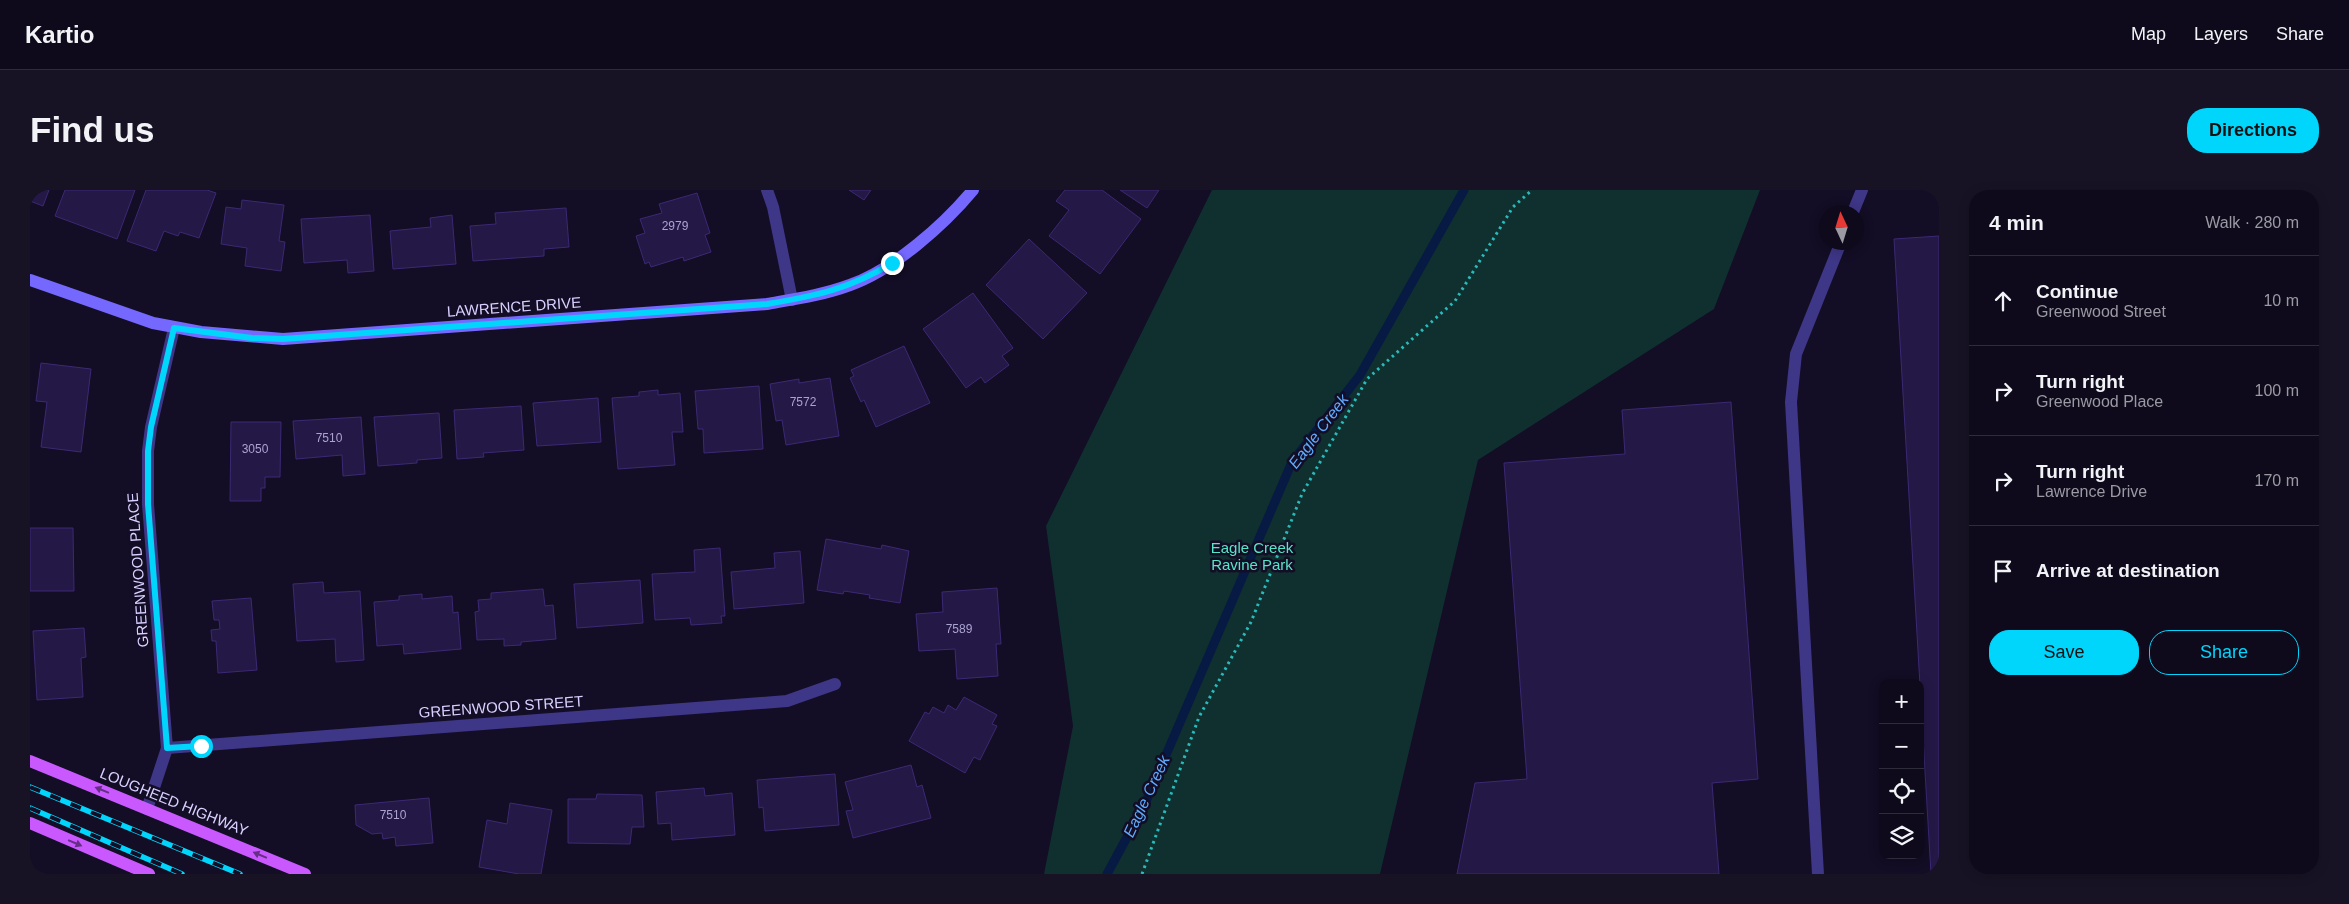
<!DOCTYPE html>
<html lang="en">
<head>
<meta charset="utf-8">
<style>
  body { margin:0; font-family:Helvetica,sans-serif; background:#171325; color:#f1f3f6 }
  .controls { position:absolute; right:15px; bottom:15px; display:grid; overflow:hidden; border-radius:10px; box-shadow:0 2px 12px #0003 }
  .controls button { width:45px; height:45px; display:grid; place-items:center; padding:0; border:0; border-bottom:1px solid #2e2b3b; background:#0e0a1c; color:#f1f3f6; font:25px sans-serif }
  .compass { position:absolute; left:1789px; top:15px; width:45px; height:45px; border-radius:50%; background:#0e0a1c; box-shadow:0 2px 12px #0003; rotate:356deg }
  .stop { position:absolute; width:15px; height:15px; margin:-11px; border:4px solid #00d5fc; border-radius:50%; background:#fff }
  .stop.end { background:#00d5fc; border-color:#fff; box-shadow:0 1px 5px #0008 }
  .list { margin:0; padding:0; list-style:none }
  h2 { display:flex; justify-content:space-between; align-items:center; height:65px; margin:0; padding:0 20px; font-size:21px }
  h2 small { font-size:16px; font-weight:400; color:#9b9aa3 }
  .list li { display:grid; grid-template-columns:32px 1fr auto; gap:15px; align-items:center; box-sizing:border-box; height:90px; padding:0 20px; border-top:1px solid #2e2b3b }
  .list b { display:block; font-size:19px; white-space:nowrap }
  .list p { margin:0; font-size:16px; white-space:nowrap; color:#9b9aa3 }
  .list em { font-size:16px; font-style:normal; color:#9b9aa3 }
  .actions { display:flex; gap:10px; padding:15px 20px }
  .actions a { flex:1; padding:11px 0; border:1px solid #00d5fc; border-radius:20px; text-align:center; font-size:18px; color:#00d5fc }
  .actions .main { background:#00d5fc; color:#111 }
  .icon { flex:none; width:28px; height:28px; fill:none; stroke:currentColor; stroke-width:2; stroke-linecap:round; stroke-linejoin:round }
  .map { position:relative; flex:none; width:1909px; height:684px; overflow:hidden; border-radius:20px }
  header { display:flex; align-items:center; gap:30px; box-sizing:border-box; height:70px; padding:0 25px; background:#0e0a1c; border-bottom:1px solid #2e2b3b }
  header strong { font-size:24px }
  nav { display:flex; gap:28px; margin-inline-start:auto; font-size:18px }
  .intro { display:flex; align-items:center; justify-content:space-between; box-sizing:border-box; height:120px; padding:0 30px }
  h1 { margin:0; font-size:35px }
  .button { padding:12px 22px; border-radius:20px; background:#00d5fc; color:#111; font-size:18px; font-weight:700 }
  main { display:flex; gap:30px; padding:0 30px }
  aside { flex:1; background:#0e0a1c; border-radius:20px; box-shadow:0 2px 12px #0003 }
  .map>svg:first-child { display:block }
  .green { fill:#102f2f }
  .lines { fill:none; stroke-linecap:round; stroke-linejoin:round }
  .stream { stroke:#071a44; stroke-width:9 }
  .building { fill:#241847; stroke:#3c2974 }
  .path { stroke:#29bbbb; stroke-width:3; stroke-dasharray:2.5 4; stroke-linecap:butt }
  .lane { stroke:#3e3686; stroke-width:12 }
  .street { stroke:#3e3686; stroke-width:12 }
  .secondary { stroke:#7468ff; stroke-width:12 }
  .primary { stroke:#ca58ff; stroke-width:12 }
  .rail-casing { stroke:#00d5fc; stroke-width:5.5 }
  .rail { stroke:#130d25; stroke-width:4; stroke-dasharray:11; stroke-linecap:butt }
  .oneway { fill:#652f87 }
  .route { stroke:#00d5fc; stroke-width:6 }
  .labels { text-anchor:middle; stroke-width:5; stroke-linejoin:round; paint-order:stroke }
  .number-label { font-size:12px; fill:#aca3d1 }
  .street-label { font-size:15px; fill:#d9d1ff; stroke:#130d25 }
  .park-label { font-size:15px; fill:#57e5c9; stroke:#130d25 }
  .water-label { font-size:16px; font-style:italic; fill:#5facff; stroke:#130d25 }
</style>
</head>
<body>
<header>
<strong>Kartio</strong>
<nav><a>Map</a><a>Layers</a><a>Share</a></nav>
</header>
<div class="intro"><h1>Find us</h1><a class="button">Directions</a></div>
<main>
<div class="map">
<svg width="1909" height="684" viewBox="0 0 1909 684">
  <rect width="100%" height="100%" fill="#130d25"/>
  <path class="green" d="M1182 0H1730L1684 119 1448 270 1350 684H1014L1043 536 1016 336Z"/>
  <g class="lines">
    <path class="stream" d="M1077 684 1114 616 1262 272 1330 185 1434 0"/>
  </g>
  <g class="building">
    <path d="M0 0H19L13 16 0 11Z"/>
    <path d="M35 0H105L87 49 25 26Z"/>
    <path d="M116 0H177L186 3 169 48 150 42 148 46 134 41 126 61 97 51Z"/>
    <path d="M819 0H841L834 10Z"/>
    <path d="M1035 0H1072L1111 29 1070 84 1019 46 1039 20 1026 11Z"/>
    <path d="M1090 0H1129L1117 18Z"/>
    <path d="M667 3 680 43 675 45 681 62 654 71 653 67 621 77 619 72 615 74 606 46 615 43 610 29 632 23 629 14Z"/>
    <path d="M212 10 254 15 249 51 255 52 251 81 215 76 217 58 191 54 196 17 211 19Z"/>
    <path d="M536 18 539 57 514 59V66L443 71 440 36 466 34 465 23Z"/>
    <path d="M340 25 344 81 318 83 317 70 274 73 271 29Z"/>
    <path d="M422 25 426 74 363 79 360 41 401 37 400 28Z"/>
    <path d="M1909 46V684H1901L1864 49Z"/>
    <path d="M999 49 1057 103 1013 149 956 95Z"/>
    <path d="M943 103 983 158 972 166 979 175 955 193 951 187 936 198 893 139Z"/>
    <path d="M874 156 900 213 846 237 834 210 831 212 820 188 824 186 821 180Z"/>
    <path d="M11 173 61 179 51 262 11 257 17 212 6 211Z"/>
    <path d="M800 188 809 246 756 255 752 230 746 231 740 194 769 189V193Z"/>
    <path d="M729 196 733 259 674 263 673 239H668L665 201Z"/>
    <path d="M628 200V205L650 203 653 242H642L645 275 588 279 582 208 609 206V202Z"/>
    <path d="M568 208 571 252 507 256 503 213Z"/>
    <path d="M1701 212 1728 589 1682 593 1689 684H1427L1445 593 1497 589 1474 273 1595 264 1592 220Z"/>
    <path d="M491 216 494 260 453 263 454 267 427 269 424 220Z"/>
    <path d="M409 223 412 268 387 270V273L348 276 344 227Z"/>
    <path d="M331 227 335 284 313 286 312 265 266 269 263 231Z"/>
    <path d="M201 232H251L250 287H235V298H231V311H200Z"/>
    <path d="M0 338H43L44 401H0Z"/>
    <path d="M796 349 851 359 852 355 879 361 870 413 839 408 840 405 814 401 813 404 787 400Z"/>
    <path d="M690 358 695 426H691L692 433 661 435 660 428 625 430 622 384 665 382 664 360Z"/>
    <path d="M770 361 774 413 704 419 701 382 745 378 744 363Z"/>
    <path d="M610 390 613 433 547 438 544 394Z"/>
    <path d="M293 392 294 403 330 401 334 470 306 472 305 449 267 451 263 394Z"/>
    <path d="M967 398 971 454H966L968 486 927 489 925 459 889 461 886 424 913 422 912 402Z"/>
    <path d="M513 399 515 416 523 415 526 449 491 452V455L474 456V449L447 450 445 422 449 421 448 410 461 409V403Z"/>
    <path d="M392 404V409L422 406 423 423 428 422 431 459 374 464 373 454 347 456 344 412 369 410V406Z"/>
    <path d="M221 408 227 480 188 483 186 451H182L181 440 190 439 189 430H184L182 411Z"/>
    <path d="M54 438 56 467 51 468 53 507 7 510 3 441Z"/>
    <path d="M934 507 967 525 962 534 967 536 950 570 944 567 935 583 879 551 895 522 899 524 903 517 914 523 918 515 926 520Z"/>
    <path d="M881 575 887 597 892 595 901 628 823 648 816 621 823 620 815 592Z"/>
    <path d="M805 584 809 635 735 641 733 617 729 618 727 590Z"/>
    <path d="M674 598 675 606 702 603 705 645 642 650 641 633 628 634 626 602Z"/>
    <path d="M567 604 612 605 614 637H602L600 654 538 653V609H566Z"/>
    <path d="M399 608 403 653 366 656 365 647 353 649 352 643 342 644 326 635 325 615Z"/>
    <path d="M480 613 522 620 511 684H489L449 677 457 630 477 634Z"/>
  </g>
  <g class="lines">
    <path class="path" d="M1112 684 1169 527 1221 432 1272 304 1337 189 1425 111 1483 17 1502 0"/>
    <g class="lane">
      <path d="M1823 22 1832 0"/>
      <path d="M1788 684 1761 212 1766 164 1811 52"/>
    </g>
    <g class="street">
      <path d="M737 0 743 17 762 110"/>
      <path d="M137 558 757 511 805 494"/>
      <path d="M117 619 137 558 118 314V261L121 237 144 138"/>
    </g>
    <path class="secondary" d="M0 90 123 133 171 142 253 149 737 114C765 109 793 105 820 95 863 80 914 35 943 0"/>
    <g class="primary">
      <path d="M0 571 275 684"/>
      <path d="M0 633 119 684"/>
    </g>
    <defs>
      <g id="rail">
        <path d="M0 597 210 684"/>
        <path d="M0 618 152 684"/>
      </g>
    </defs>
    <use href="#rail" class="rail-casing"/>
    <use href="#rail" class="rail"/>
  </g>
  <defs><path id="oneway-solid" d="M-6-.8H1V-3.2L6.5 0L1 3.2V.8H-6Z" transform="scale(1.25)"/></defs>
  <g class="oneway">
    <use href="#oneway-solid" transform="translate(72 600) rotate(-158)"/>
    <use href="#oneway-solid" transform="translate(45 653) rotate(23)"/>
    <use href="#oneway-solid" transform="translate(230 665) rotate(-157)"/>
  </g>
  <g class="lines">
    <path class="route" d="M171 556 137 558 118 314V261L121 237 144 138 222 148 253 149 737 114C785 106 820 99 862 73"/>
  </g>
  <g class="labels">
    <g class="number-label">
      <text x="645" y="40">2979</text>
      <text x="773" y="216">7572</text>
      <text x="299" y="252">7510</text>
      <text x="225" y="263">3050</text>
      <text x="929" y="443">7589</text>
      <text x="363" y="629">7510</text>
    </g>
    <g class="street-label">
      <text transform="translate(484 117) rotate(-4)" y="5">LAWRENCE DRIVE</text>
      <text transform="translate(108 380) rotate(-94)" y="5">GREENWOOD PLACE</text>
      <text transform="translate(471 517) rotate(-4)" y="5">GREENWOOD STREET</text>
      <text transform="translate(144 612) rotate(22)" y="5">LOUGHEED HIGHWAY</text>
    </g>
    <g class="park-label">
      <text x="1222" y="363">Eagle Creek<tspan x="1222" dy="17">Ravine Park</tspan></text>
    </g>
    <g class="water-label">
      <text transform="translate(1288 241) rotate(-53)" y="6">Eagle Creek</text>
      <text transform="translate(1116 606) rotate(-65)" y="6">Eagle Creek</text>
    </g>
  </g>
</svg>
<div class="controls">
<button>+</button>
<button>−</button>
<button><svg class="icon" aria-label="locate" viewBox="0 0 24 24"><circle cx="12" cy="12" r="6"/><path d="M12 2v4M12 18v4M2 12h4M18 12h4"/></svg></button>
<button><svg class="icon" aria-label="layers" viewBox="0 0 24 24"><path d="M12 4l9 5-9 5-9-5zM3 14l9 5 9-5"/></svg></button>
</div>
<svg class="compass" viewBox="-18 -18 36 36"><path d="M0-13l5 13h-10z" fill="#e53935"/><path d="M0 13l5-13h-10z" fill="#9b9aa3"/></svg>
<div class="stop" style="left:171px;top:556px"></div>
<div class="stop end" style="left:862px;top:73px"></div>
</div>
<aside>
<h2>4 min<small>Walk · 280 m</small></h2>
<ul class="list">
<li><svg class="icon" aria-label="ahead" viewBox="0 0 24 24"><path d="M12 20V5M6 11l6-6 6 6"/></svg><div><b>Continue</b><p>Greenwood Street</p></div><em>10 m</em></li>
<li><svg class="icon" aria-label="right" viewBox="0 0 24 24"><path d="M7 20v-9h11M14 6l5 5-5 5"/></svg><div><b>Turn right</b><p>Greenwood Place</p></div><em>100 m</em></li>
<li><svg class="icon" aria-label="right" viewBox="0 0 24 24"><path d="M7 20v-9h11M14 6l5 5-5 5"/></svg><div><b>Turn right</b><p>Lawrence Drive</p></div><em>170 m</em></li>
<li><svg class="icon" aria-label="arrive" viewBox="0 0 24 24"><path d="M6 21V4h12l-3 4 3 4H6"/></svg><div><b>Arrive at destination</b></div></li>
</ul>
<div class="actions"><a class="main">Save</a><a>Share</a></div>
</aside>
</main>
</body>
</html>
